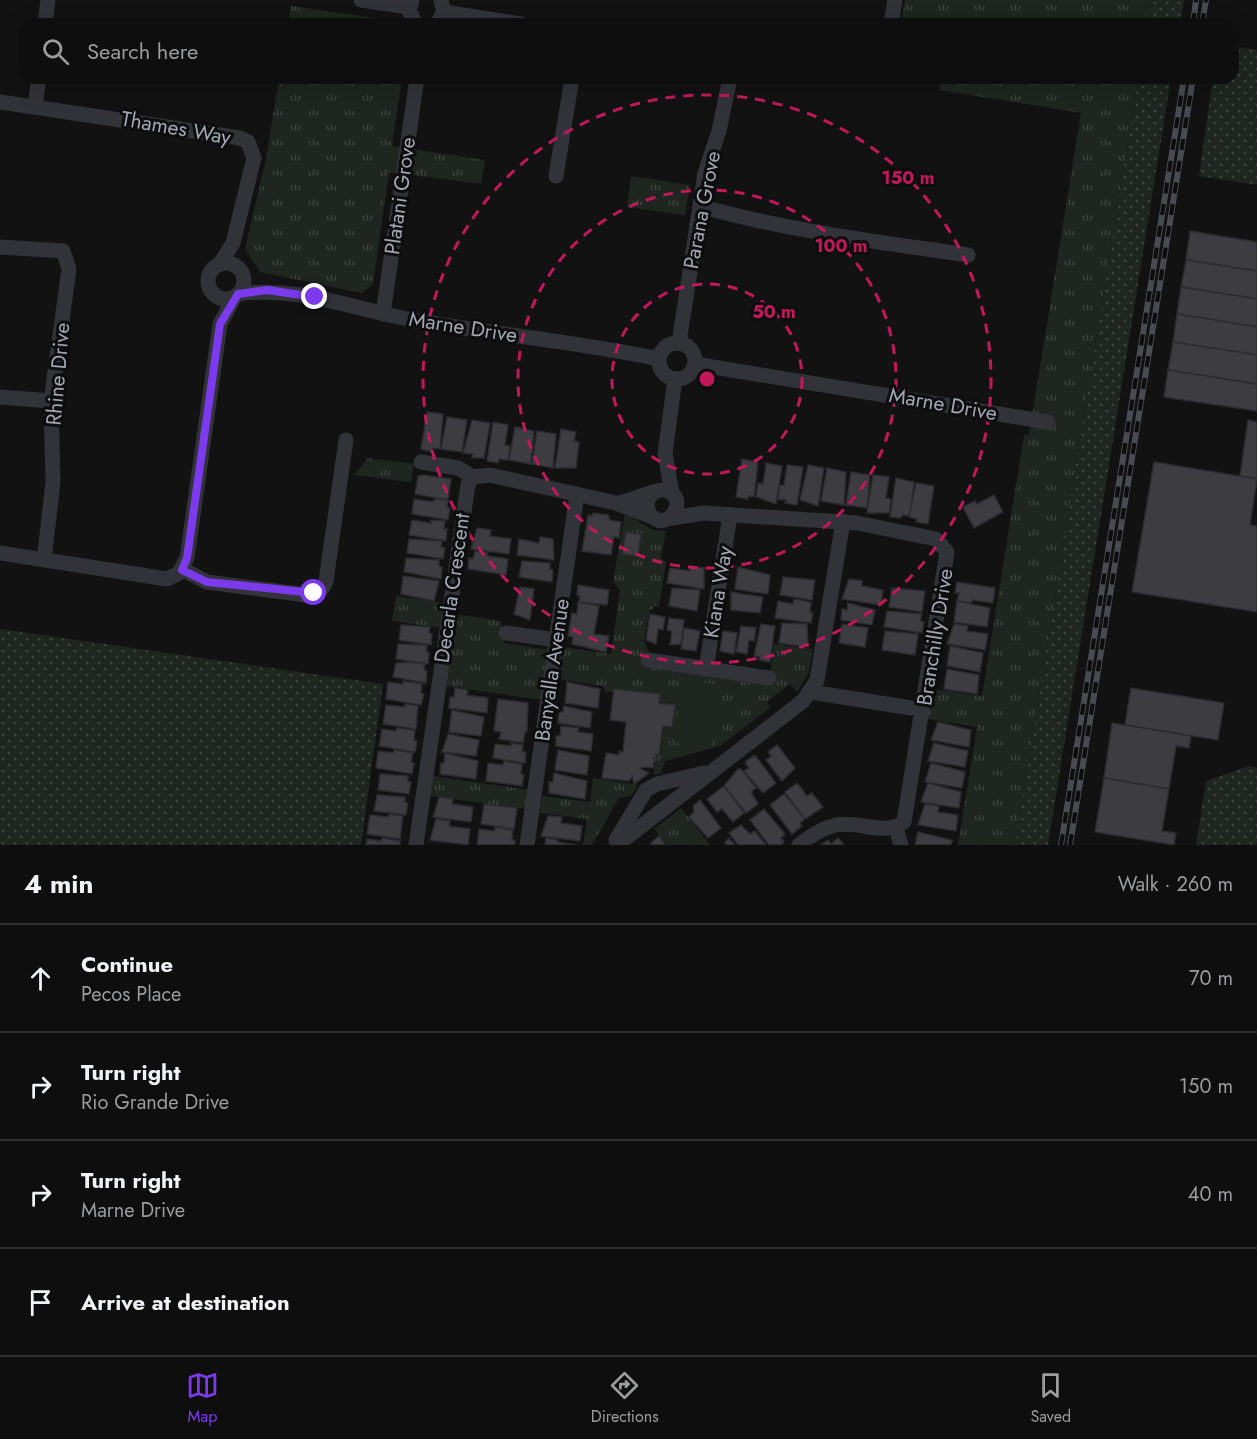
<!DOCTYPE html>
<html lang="en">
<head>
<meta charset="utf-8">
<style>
  body { margin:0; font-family:Jost,sans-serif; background:#171717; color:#f1f3f6 }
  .stop { position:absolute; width:18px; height:18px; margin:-14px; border:4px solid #7c3aed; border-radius:50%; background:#fff }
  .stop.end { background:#7c3aed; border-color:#fff; box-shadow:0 2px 6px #0008 }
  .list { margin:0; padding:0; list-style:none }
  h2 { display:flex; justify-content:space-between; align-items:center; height:78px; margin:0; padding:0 24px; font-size:26px }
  h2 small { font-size:20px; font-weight:400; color:#9b9c9e }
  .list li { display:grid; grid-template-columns:39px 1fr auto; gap:18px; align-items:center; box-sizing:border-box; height:108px; padding:0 24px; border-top:2px solid #2e2e2e }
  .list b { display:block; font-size:22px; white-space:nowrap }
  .list p { margin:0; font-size:20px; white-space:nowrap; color:#9b9c9e }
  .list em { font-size:20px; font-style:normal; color:#9b9c9e }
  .icon { flex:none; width:33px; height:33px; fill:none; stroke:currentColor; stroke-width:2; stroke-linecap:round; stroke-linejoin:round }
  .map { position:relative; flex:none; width:1257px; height:845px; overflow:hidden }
  .search { position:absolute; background:#0e0e0e; box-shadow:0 6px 24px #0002; left:18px; right:18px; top:18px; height:66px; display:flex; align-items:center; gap:15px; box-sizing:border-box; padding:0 21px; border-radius:18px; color:#9b9c9e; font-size:22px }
  .sheet { height:510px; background:#0e0e0e }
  nav { display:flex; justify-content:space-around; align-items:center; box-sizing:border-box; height:84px; border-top:2px solid #2e2e2e; background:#0e0e0e; font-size:16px; color:#9b9c9e }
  nav a { display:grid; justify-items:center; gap:3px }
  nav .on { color:#7c3aed }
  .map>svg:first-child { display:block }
  .grass { fill:url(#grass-dots) }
  .park { fill:url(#park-tufts) }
  .garden { fill:#1e261f }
  .building { fill:#3c3c41; stroke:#2c2c30; stroke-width:1.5 }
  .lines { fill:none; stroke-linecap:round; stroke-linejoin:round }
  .minor { stroke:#323339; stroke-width:15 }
  .rail-casing { stroke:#494b52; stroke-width:6 }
  .rail { stroke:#0d0d0e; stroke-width:4; stroke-dasharray:11; stroke-linecap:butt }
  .route { stroke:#7c3aed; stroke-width:8 }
  .ring { fill:none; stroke:#c2185b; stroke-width:3; stroke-dasharray:10 8 }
  .labels { text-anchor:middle; stroke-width:6; stroke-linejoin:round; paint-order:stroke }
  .street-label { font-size:21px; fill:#a2a7b5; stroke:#0d0d0e }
  .centre { fill:#c2185b; stroke:#0d0d0e; stroke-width:3 }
  .ring-label { font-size:18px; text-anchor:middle; font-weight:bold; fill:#c2185b; stroke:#0d0d0e; stroke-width:6; stroke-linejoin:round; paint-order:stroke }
</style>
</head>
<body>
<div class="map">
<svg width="1257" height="845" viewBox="0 0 1257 845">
  <defs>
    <pattern id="grass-dots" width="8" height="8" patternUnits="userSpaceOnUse" patternTransform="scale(1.5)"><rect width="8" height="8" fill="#1e261f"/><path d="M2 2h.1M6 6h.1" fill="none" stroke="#3c433d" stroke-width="1.8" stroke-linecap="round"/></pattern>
    <pattern id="park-tufts" width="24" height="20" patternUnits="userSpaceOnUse" patternTransform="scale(1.5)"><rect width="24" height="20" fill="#1e261f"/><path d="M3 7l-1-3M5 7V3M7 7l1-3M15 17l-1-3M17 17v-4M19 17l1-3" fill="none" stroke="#3c433d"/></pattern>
  </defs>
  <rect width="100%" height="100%" fill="#121213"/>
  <g class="grass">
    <path d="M1151 0H1184L1180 24H1147Z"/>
    <path d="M1233 46 1257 50V185L1199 176 1213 78H1233Z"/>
    <path d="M1138 78H1171L1048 845H1015Z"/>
    <path d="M0 629 383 684 361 845H0Z"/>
    <path d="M1249 766 1257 768V845H1196L1206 781Z"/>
  </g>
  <g class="park">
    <path d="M905 0H1151L1147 24H901Z"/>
    <path d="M291 6 396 21 398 24H288Z"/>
    <path d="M279 78H402L392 146 485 160 481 184 389 172 373 284 362 293 260 272 245 249 266 159Z"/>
    <path d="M941 78H1138L1015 845H958L977 727 928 719 932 689 982 696 1024 435H1029L1081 113 939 90Z"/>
    <path d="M631 176 690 185 685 215 627 207Z"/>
    <path d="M368 458 414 464 411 482 354 475Z"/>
    <path d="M625 514 653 530 666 531 661 557 666 562 659 607 655 606 649 612 644 641 649 652 647 667 769 683 774 644 813 649 809 672 797 692 790 684 767 702 771 707 720 746 665 761 661 773 654 775 655 755H660L664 727 672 728 675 704 660 702V694L614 689 613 692H606L602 686 559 679 563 647 611 654 620 590 613 581Z"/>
    <path d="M396 596 444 603 443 628 392 621Z"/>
    <path d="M456 614 501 621 504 643 549 650 542 700 446 686Z"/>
    <path d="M433 776 529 790 527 809 431 796Z"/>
    <path d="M593 778 638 785 631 796 619 798 592 845H583L587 819 540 813 542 796 590 802Z"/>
    <path d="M681 808 710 845H668L654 829Z"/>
  </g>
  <path class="garden" d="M682 680 721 685 712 747 674 742Z"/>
  <g class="building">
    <path d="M1190 231 1257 242V271L1186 260Z"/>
    <path d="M1186 260 1257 271V299L1181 287Z"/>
    <path d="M1181 287 1257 299V327L1177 314Z"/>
    <path d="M1177 314 1257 327V355L1173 342Z"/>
    <path d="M1173 342 1257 355V384L1168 370Z"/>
    <path d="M1168 370 1257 384V411L1164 397Z"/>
    <path d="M427 412 443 414 440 449 433 448 432 452 421 449Z"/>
    <path d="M447 417 467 420 462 452 441 449Z"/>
    <path d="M472 420 490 423 484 458H472L473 454 463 453Z"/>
    <path d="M1248 420 1257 422V479L1240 476Z"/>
    <path d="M493 422 508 425 505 445 510 446 508 460 499 459 498 463 487 461Z"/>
    <path d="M515 427 534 431 531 464 509 460Z"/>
    <path d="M561 429 576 432 574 441 579 442 576 468H555Z"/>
    <path d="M537 431 556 434 553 468 532 464Z"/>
    <path d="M742 459 758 462 754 497 748 496V499L736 497Z"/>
    <path d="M1154 462 1257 479 1250 525 1257 526V612L1132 592Z"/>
    <path d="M766 463 782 466 776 504 756 497 758 483 763 484Z"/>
    <path d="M787 465 803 467 797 505 785 503 786 500 778 499 780 485H784Z"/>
    <path d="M808 465 824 468 818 506 800 500Z"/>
    <path d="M827 468 846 472 844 505 821 501Z"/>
    <path d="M851 472 870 475 867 508 846 505Z"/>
    <path d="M423 475 451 479 448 500 415 494 418 476Z"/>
    <path d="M873 475 889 477 886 498 891 499 889 513H867Z"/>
    <path d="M896 478 914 482 910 516 902 515 901 518 890 517Z"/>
    <path d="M916 483 934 486 928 524 916 522 917 519 909 517Z"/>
    <path d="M994 495 1003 512 974 528 963 507 975 501 977 504Z"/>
    <path d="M414 499 434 502V499L448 500 447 508H450L448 520 412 514Z"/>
    <path d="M593 513 608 515 610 520 621 522 619 538 614 537 611 555 582 551 588 515 592 516Z"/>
    <path d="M412 520 431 523V520L445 521 444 529H447L446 541 409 535Z"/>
    <path d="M477 528 491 530 490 536 511 539 509 554 471 549Z"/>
    <path d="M626 532 641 534 638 556 622 554Z"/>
    <path d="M540 537 553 539 554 560 517 555 519 539 539 543Z"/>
    <path d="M409 539 442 541 441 547 445 548 443 559 407 553Z"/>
    <path d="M475 551 488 553 487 556 508 559 506 575 468 569 469 558 473 559Z"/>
    <path d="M406 558 439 560V566L442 567 441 579 404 572Z"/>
    <path d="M522 561 550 563V569L553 570 552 582 519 577Z"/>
    <path d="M691 566 704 568V589L667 583 670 568 690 571Z"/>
    <path d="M738 567 770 575 768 594 735 589Z"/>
    <path d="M403 576 439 581 434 601 401 594Z"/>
    <path d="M783 577 815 580 812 600 780 595Z"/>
    <path d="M849 579 862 581V586L883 590 881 605 842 599Z"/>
    <path d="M957 582 995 588 993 603 972 600 971 603 957 601 959 593H955Z"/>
    <path d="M578 585 609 590 607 605 579 602 580 596 577 595Z"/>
    <path d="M520 587 534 589 530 620 514 614Z"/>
    <path d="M672 588 700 590 697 611 669 606Z"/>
    <path d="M892 588 925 591 922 612 889 607Z"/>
    <path d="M731 592 763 597 760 613 731 610Z"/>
    <path d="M794 599 811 602 810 613H813L811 623 775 618 778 601 793 604Z"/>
    <path d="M957 601 990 608 987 627 954 622Z"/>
    <path d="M578 602 599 606 594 634 609 636 606 652 572 644 573 637 568 636 572 613 577 614Z"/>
    <path d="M848 603 875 610 872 625 841 620 842 609 847 610Z"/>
    <path d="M887 611 922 614 920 621 924 622 922 633 884 627Z"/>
    <path d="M650 614 665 617 663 630 658 629 656 644 646 640Z"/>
    <path d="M669 618 684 620 681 644 670 645 672 631 667 630Z"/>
    <path d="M782 623 807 624 808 647 779 643Z"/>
    <path d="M761 624 775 626 770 662 759 660 760 657 754 656Z"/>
    <path d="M842 624 868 628 865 647 839 643Z"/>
    <path d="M954 624 968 626 967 631 988 634 985 650 947 644Z"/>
    <path d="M401 625 430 627 429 633 432 634 431 645 399 640Z"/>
    <path d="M741 626 756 628 754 641 749 640 747 654 736 652Z"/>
    <path d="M684 628 700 631 696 651 681 649Z"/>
    <path d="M723 631 737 633 734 654 720 651Z"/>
    <path d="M885 631 918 634 915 655 882 650Z"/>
    <path d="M398 644 427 645 426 651 429 652 428 664 396 659Z"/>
    <path d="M950 646 983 653 980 672 947 666Z"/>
    <path d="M411 662 425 664 424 670 427 671 426 683 393 677 396 663Z"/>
    <path d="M947 669 979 675 977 694 944 689Z"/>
    <path d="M403 681 422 684 421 693 424 694 421 705 386 699 388 682 403 684Z"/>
    <path d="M567 682 600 689 598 708 565 703Z"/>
    <path d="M455 688 468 690 467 695 488 698 487 713 449 708 450 697H454Z"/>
    <path d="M1131 688 1224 703 1218 740 1125 725Z"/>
    <path d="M614 689 660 694 659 703 675 705 672 727 663 726 659 755 655 754 653 768 642 767 641 769 649 773 634 784 632 776 629 781 602 778 606 753 619 755V751L623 752 626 722 610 720Z"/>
    <path d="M498 699 528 703 527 732H525L523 743 499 739 501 732 494 731Z"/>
    <path d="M405 704 418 706 416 729 383 724 386 705 405 707Z"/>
    <path d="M564 706 592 712 590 728 558 723 559 712H563Z"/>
    <path d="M452 710 484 717 481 736 449 732Z"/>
    <path d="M938 722 971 730 969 747 931 740Z"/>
    <path d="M1112 723 1191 736 1189 748 1176 746 1169 789 1104 778Z"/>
    <path d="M561 726 579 728 578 732 593 734 591 751 556 746V736H560Z"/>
    <path d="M397 728 415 730 414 740 417 741 415 752 379 746 382 729 396 731Z"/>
    <path d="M448 734 479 740 476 756 442 752Z"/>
    <path d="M511 743 523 745 522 752H526L525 763 493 758 495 744 511 746Z"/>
    <path d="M934 743 968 751 965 767 928 761Z"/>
    <path d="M777 745 795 768 782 781 766 760 771 756 768 752Z"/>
    <path d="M394 750 413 753 411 762 414 763 412 774 376 768 378 751 394 753Z"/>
    <path d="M558 750 589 756 587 775 555 770Z"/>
    <path d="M445 753 478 761 476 779 440 774 441 763H444Z"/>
    <path d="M755 755 776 783 763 793 744 771 749 768 745 762Z"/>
    <path d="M504 761 522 764 521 774 524 775 522 786 486 781 488 763 503 765Z"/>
    <path d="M931 763 965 772 962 788 925 782Z"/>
    <path d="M738 769H741L756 788 751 792 758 804 746 813 724 786Z"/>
    <path d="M554 773 587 781 585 799 549 793V782H553Z"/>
    <path d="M380 774 408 776V782H411L409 794 378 790Z"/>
    <path d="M1104 778 1169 789 1162 831 1176 833 1174 845 1095 832Z"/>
    <path d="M797 783 807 796 812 793 823 807 805 819 785 792Z"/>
    <path d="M928 783 961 792 959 808 921 802Z"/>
    <path d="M724 786 744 813 733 822 722 809 717 812 707 799Z"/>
    <path d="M784 794 805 819 800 823 802 826 792 834 770 805Z"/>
    <path d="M377 795 405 797V802L408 803 406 815 374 811Z"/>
    <path d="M439 797 453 799 452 804 473 807 471 822 433 817Z"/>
    <path d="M700 800 721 828 708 838 689 817 694 812 693 806Z"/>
    <path d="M484 804 517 808 514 829 481 824Z"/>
    <path d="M925 804 939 806 938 812 958 815 956 831 918 825Z"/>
    <path d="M764 809 785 834 781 838 784 841 782 845H769L750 820Z"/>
    <path d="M390 814 403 816 400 839 367 834 370 815 388 817Z"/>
    <path d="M548 816 562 817 561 823 582 826 580 841 541 836Z"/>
    <path d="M436 819 450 821 449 826 470 829 468 845 430 840Z"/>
    <path d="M741 825 750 834 755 831 766 845H738L729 833Z"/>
    <path d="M495 827 513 830 512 840H515V845H477L479 829 494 831Z"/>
    <path d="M918 832 952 840 951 845H915Z"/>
    <path d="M659 836 666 845H650L653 841Z"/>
    <path d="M382 838 400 841V845H366L367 839 381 841Z"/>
    <path d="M546 838 558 840V842L577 845H545Z"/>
    <path d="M729 838 735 845H726L725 842Z"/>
    <path d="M838 838 844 845H821L828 840 831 844Z"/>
  </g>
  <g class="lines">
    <g class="minor">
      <path d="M361 0 409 7"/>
      <path d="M412 0 409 11 416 24"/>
      <path d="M444 12 521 24"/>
      <path d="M45 24 48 0"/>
      <path d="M437 24 444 12 441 0"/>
      <path d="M891 24 895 0"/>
      <path d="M0 102 240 138 248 142 254 158 233 243 220 264"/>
      <path d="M35 106 39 78"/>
      <path d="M556 176 572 78"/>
      <path d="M700 206C788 231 878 242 968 255"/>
      <path d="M0 247 63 251 69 269 51 401 53 482 44 560"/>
      <circle cx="226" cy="281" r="18"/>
      <path d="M238 294C301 285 358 311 419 321 499 335 580 342 659 359"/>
      <path d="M383 314 417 78"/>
      <path d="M679 343 705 173 719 131 730 78"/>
      <circle cx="677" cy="361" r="18"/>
      <path d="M695 364 1048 422"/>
      <path d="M0 397 51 401"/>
      <path d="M421 462 458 468 473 477"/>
      <path d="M672 494 665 453 675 379"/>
      <path d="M619 503C630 501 656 489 664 490 685 494 678 519 660 521L650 516 646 502 652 494"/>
      <path d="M672 518 704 513 857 523 936 539 947 552 904 822C883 837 860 820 836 825 822 828 810 836 799 845"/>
      <path d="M0 553 167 579 179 573 187 558 220 324 234 298"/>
      <path d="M182 569 207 582 306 595 322 589 326 581 346 440"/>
      <path d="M506 633 557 640"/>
      <path d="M648 660 769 678"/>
      <path d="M706 669 730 515"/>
      <path d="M811 692 911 708"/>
      <path d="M896 828 901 845"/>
      <path d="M616 840 646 790 657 784 704 773"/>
      <path d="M416 845 468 484 473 477 490 475 616 503 650 516"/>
      <path d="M527 845 577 494"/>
      <path d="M617 845 803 701 817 680 843 521"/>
    </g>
    <defs>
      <g id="rail">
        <path d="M1193 24 1196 0"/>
        <path d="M1202 24 1206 0"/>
        <path d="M1061 845 1184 78"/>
        <path d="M1070 845 1193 78"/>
      </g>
    </defs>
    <use href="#rail" class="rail-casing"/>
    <use href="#rail" class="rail"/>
  </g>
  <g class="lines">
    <path class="route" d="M314 593 207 582 182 570 187 558 220 324 238 294 267 290 315 297"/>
  </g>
  <g class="ring">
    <circle cx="707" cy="379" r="95"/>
    <circle cx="707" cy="379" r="189"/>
    <circle cx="707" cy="379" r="284"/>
  </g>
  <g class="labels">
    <g class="street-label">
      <text transform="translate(176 128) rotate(10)" y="7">Thames Way</text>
      <text transform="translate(400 196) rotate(-82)" y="7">Platani Grove</text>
      <text transform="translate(702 210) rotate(-79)" y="7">Parana Grove</text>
      <text transform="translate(463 327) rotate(9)" y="7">Marne Drive</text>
      <text transform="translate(58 374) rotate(-85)" y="7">Rhine Drive</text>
      <text transform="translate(943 404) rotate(10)" y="7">Marne Drive</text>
      <text transform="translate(452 588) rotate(-82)" y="7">Decarla Crescent</text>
      <text transform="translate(718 592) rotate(-81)" y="7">Kiana Way</text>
      <text transform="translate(935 637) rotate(-81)" y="7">Branchilly Drive</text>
      <text transform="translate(552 670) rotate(-82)" y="7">Banyalla Avenue</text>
    </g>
  </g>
  <circle cx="707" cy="379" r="9" class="centre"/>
  <g class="ring-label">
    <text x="908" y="184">150 m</text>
    <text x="841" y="252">100 m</text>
    <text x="774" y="318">50 m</text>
  </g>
</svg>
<div class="stop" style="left:314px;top:593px"></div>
<div class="stop end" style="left:315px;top:297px"></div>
<div class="search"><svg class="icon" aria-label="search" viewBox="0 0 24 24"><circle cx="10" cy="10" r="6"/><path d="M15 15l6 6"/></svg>Search here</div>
</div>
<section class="sheet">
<h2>4 min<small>Walk · 260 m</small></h2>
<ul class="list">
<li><svg class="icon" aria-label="ahead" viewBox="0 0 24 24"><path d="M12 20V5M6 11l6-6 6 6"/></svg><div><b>Continue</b><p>Pecos Place</p></div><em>70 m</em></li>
<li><svg class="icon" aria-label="right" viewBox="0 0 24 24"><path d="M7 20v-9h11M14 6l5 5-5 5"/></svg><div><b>Turn right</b><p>Rio Grande Drive</p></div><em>150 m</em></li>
<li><svg class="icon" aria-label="right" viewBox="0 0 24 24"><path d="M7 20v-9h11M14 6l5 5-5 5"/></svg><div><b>Turn right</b><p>Marne Drive</p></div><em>40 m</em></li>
<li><svg class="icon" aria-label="arrive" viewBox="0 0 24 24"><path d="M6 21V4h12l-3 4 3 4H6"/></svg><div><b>Arrive at destination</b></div></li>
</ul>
</section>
<nav>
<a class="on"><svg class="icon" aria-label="map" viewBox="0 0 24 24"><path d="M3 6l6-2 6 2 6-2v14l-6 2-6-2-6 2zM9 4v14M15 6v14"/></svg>Map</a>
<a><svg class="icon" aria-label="directions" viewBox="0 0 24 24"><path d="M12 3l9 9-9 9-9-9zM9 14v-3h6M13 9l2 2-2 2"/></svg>Directions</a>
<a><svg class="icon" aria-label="saved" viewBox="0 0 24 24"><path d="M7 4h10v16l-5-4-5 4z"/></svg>Saved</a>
</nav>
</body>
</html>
